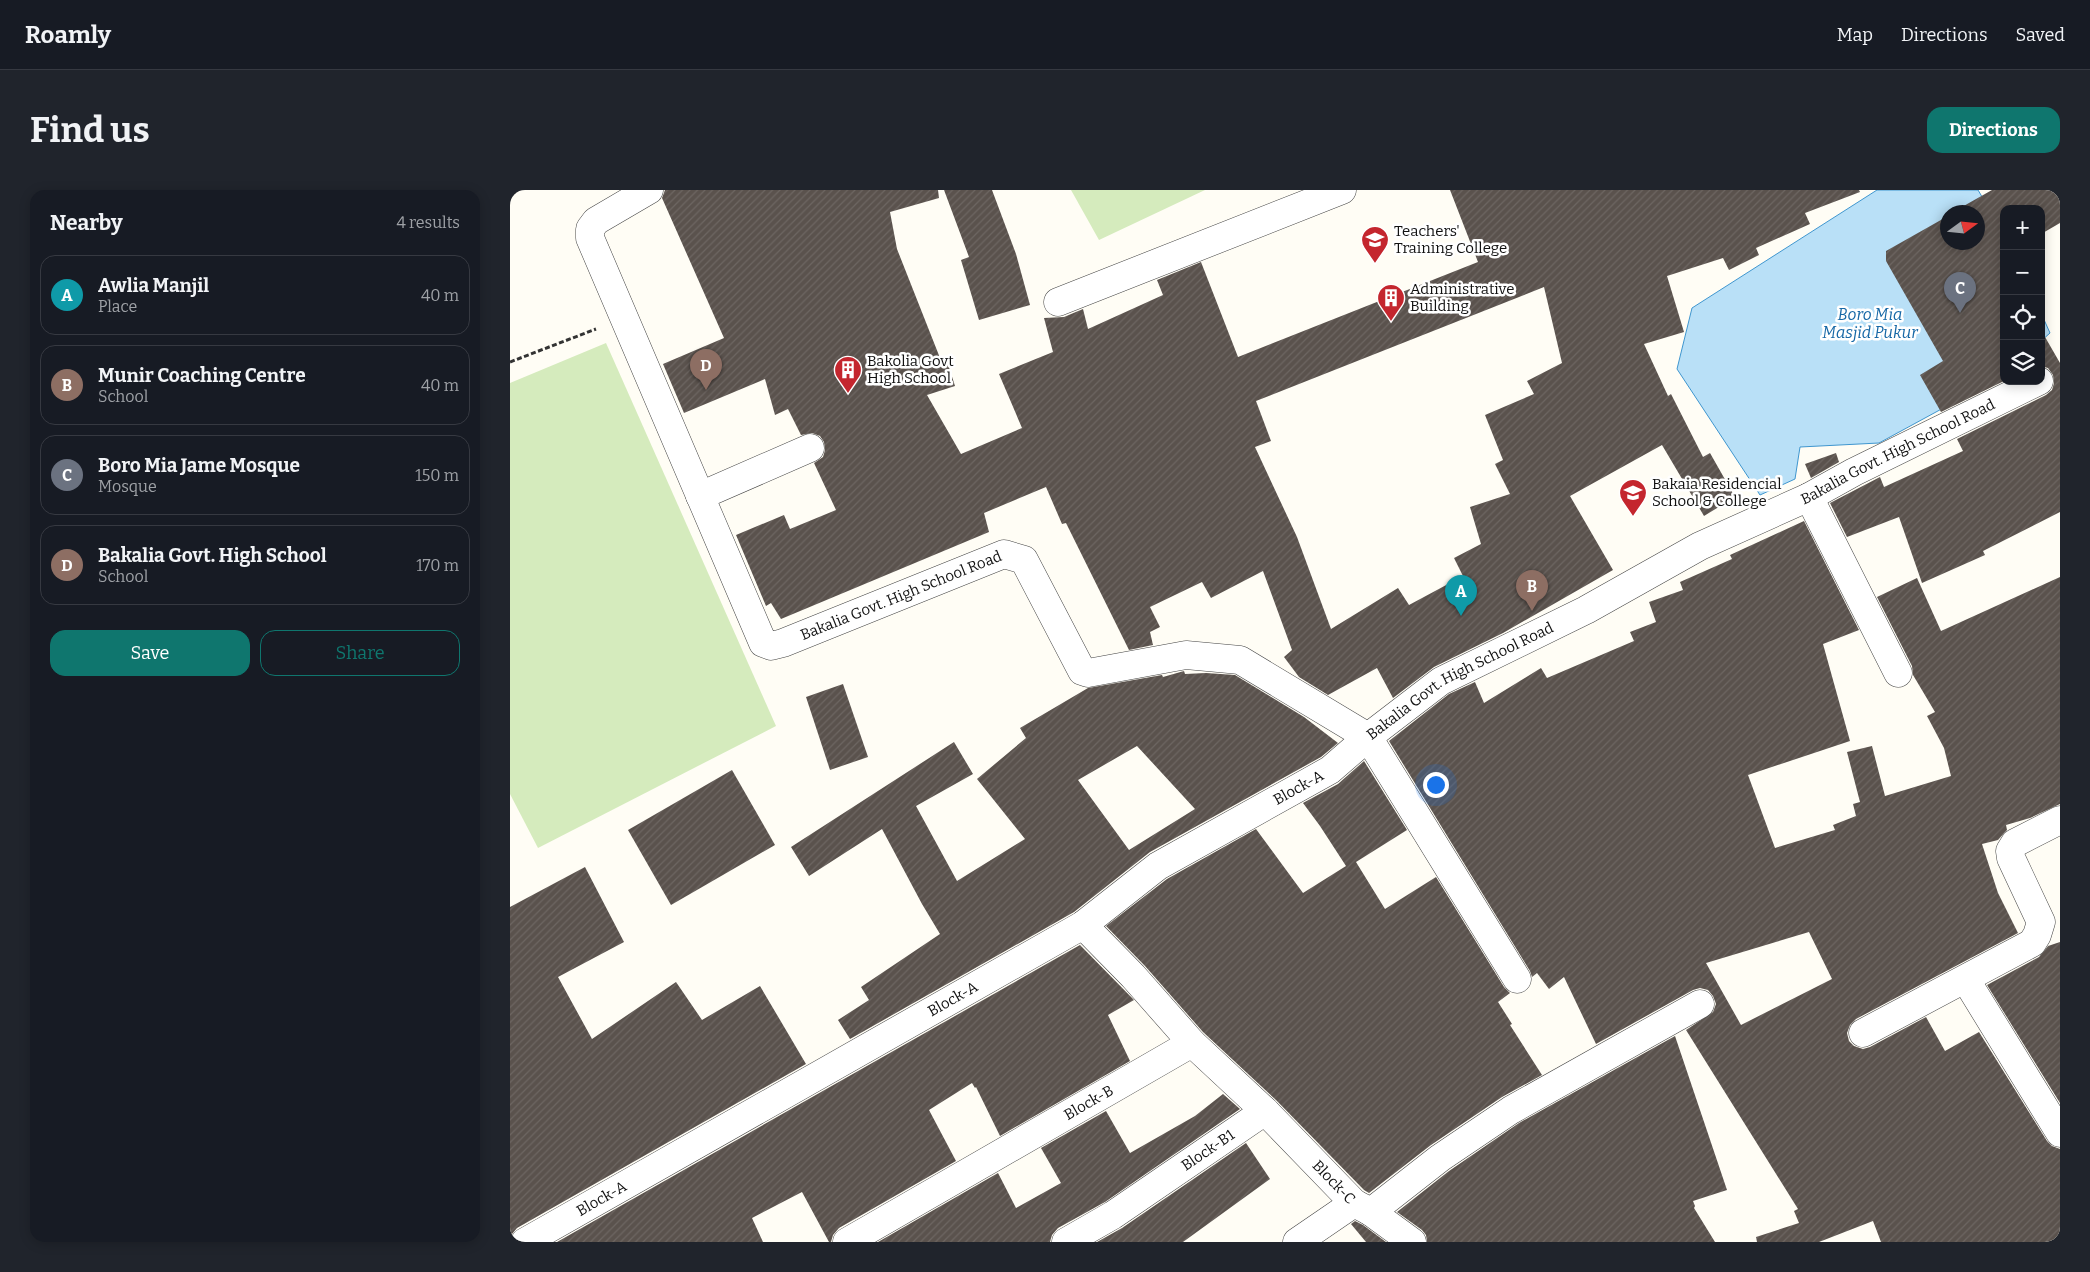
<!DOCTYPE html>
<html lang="en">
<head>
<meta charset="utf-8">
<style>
  body { margin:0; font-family:Bitter,serif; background:#20242c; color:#f1f3f6 }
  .controls { position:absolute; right:15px; top:15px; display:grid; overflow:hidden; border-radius:10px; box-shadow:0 2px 12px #0003 }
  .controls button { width:45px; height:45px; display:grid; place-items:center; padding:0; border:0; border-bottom:1px solid #363941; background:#171b24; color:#f1f3f6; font:25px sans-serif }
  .compass { position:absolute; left:1430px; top:15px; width:45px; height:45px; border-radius:50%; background:#171b24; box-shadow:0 2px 12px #0003; rotate:75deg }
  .you { position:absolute; left:925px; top:594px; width:18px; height:18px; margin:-12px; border:4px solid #fff; border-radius:50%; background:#1a73e8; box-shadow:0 0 0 8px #1a73e833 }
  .badge { display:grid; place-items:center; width:32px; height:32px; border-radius:50%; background:#0f766e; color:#fff; font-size:16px; font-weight:700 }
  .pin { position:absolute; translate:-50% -41px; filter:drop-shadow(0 1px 2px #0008) }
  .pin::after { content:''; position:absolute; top:26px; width:18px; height:15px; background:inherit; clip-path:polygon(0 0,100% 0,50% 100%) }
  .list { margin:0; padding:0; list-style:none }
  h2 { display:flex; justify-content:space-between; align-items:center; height:65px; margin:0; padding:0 20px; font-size:21px }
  h2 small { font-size:16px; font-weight:400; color:#9ea1a6 }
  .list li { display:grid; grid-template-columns:32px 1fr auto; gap:15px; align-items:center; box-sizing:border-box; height:80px; margin:0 10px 10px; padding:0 10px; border:1px solid #363941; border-radius:15px }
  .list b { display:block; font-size:19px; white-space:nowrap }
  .list p { margin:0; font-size:16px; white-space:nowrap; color:#9ea1a6 }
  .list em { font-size:16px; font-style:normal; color:#9ea1a6 }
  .actions { display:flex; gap:10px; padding:15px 20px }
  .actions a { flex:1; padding:11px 0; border:1px solid #0f766e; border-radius:15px; text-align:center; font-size:18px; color:#0f766e }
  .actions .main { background:#0f766e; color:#fff }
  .icon { flex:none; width:28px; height:28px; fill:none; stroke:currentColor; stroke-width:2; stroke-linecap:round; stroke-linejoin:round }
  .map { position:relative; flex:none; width:1550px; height:1052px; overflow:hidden; border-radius:15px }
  header { display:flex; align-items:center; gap:30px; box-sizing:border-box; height:70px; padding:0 25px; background:#171b24; border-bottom:1px solid #363941 }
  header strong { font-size:24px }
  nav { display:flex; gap:28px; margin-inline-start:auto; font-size:18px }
  .intro { display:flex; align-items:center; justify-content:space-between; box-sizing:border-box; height:120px; padding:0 30px }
  h1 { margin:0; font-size:35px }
  .button { padding:12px 22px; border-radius:15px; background:#0f766e; color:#fff; font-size:18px; font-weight:700 }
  main { display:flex; gap:30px; padding:0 30px }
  aside { flex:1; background:#171b24; border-radius:15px; box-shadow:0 2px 12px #0003 }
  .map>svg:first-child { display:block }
  .park { fill:#d5ebbd }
  .water { fill:#b9e0f7; stroke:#3f96cf; fill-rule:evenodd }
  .building { fill:url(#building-hatch); fill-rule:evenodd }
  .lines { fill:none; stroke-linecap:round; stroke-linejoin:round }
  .street-casing { stroke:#444; stroke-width:29 }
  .path { stroke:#333; stroke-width:3; stroke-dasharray:5 2.5; stroke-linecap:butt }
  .street { stroke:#fff; stroke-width:28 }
  .labels { text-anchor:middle; stroke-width:5; stroke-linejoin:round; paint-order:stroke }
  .poi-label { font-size:15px; fill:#111; stroke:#fff; text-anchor:start }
  .street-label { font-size:15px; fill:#111; stroke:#fff }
  .water-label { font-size:16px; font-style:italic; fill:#1768a6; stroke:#fff }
</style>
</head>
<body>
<header>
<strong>Roamly</strong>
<nav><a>Map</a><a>Directions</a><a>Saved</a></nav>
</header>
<div class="intro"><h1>Find us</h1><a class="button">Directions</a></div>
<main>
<aside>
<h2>Nearby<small>4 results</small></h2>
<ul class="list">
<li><span class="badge" style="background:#0f9aa8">A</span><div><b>Awlia Manjil</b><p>Place</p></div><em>40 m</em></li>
<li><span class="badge" style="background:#8d6e63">B</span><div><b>Munir Coaching Centre</b><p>School</p></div><em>40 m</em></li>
<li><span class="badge" style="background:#6b7280">C</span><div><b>Boro Mia Jame Mosque</b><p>Mosque</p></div><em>150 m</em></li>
<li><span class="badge" style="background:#8d6e63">D</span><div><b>Bakalia Govt. High School</b><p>School</p></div><em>170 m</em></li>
</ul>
<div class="actions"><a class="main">Save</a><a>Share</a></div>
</aside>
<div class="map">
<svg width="1550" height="1052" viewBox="0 0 1550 1052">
  <defs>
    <pattern id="building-hatch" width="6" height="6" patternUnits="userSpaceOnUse" patternTransform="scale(1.25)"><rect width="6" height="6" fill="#5a524d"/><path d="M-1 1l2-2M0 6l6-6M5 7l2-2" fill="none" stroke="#6d6662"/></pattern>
  </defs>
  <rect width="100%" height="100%" fill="#fffdf5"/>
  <g class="park">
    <path d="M561 0H695L589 50Z"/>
    <path d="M96 153 266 536 28 658 0 604V193Z"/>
  </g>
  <g class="water">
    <path d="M1367 0H1468L1494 44V185L1369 253 1290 257 1285 289 1250 305 1167 179 1182 118ZM1438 22H1468V52H1438Z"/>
    <path d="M1531 123 1540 143 1531 151Z"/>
  </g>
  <g class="building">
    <path d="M155 0H428L429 8 380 22 387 59 432 173 437 171 445 196 417 205 451 264 512 238 489 184 543 162 534 128 554 127 573 119 578 139 653 105 647 90 691 72 728 167 968 72 940 0H1349L1350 2 1295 23 1300 34 1246 58 1249 65 1219 80 1213 68 1157 86 1174 142 1134 154 1158 206 1161 204 1193 267 1200 263 1225 307 1194 326 1152 255 1060 306 1103 380 993 443 924 477 883 508 867 478 818 505 789 487 774 467 782 460 753 381 701 408 692 392 640 417 650 437 640 442 643 455 619 460 556 333 552 334 536 297 474 323 479 342 271 429 261 413 256 416 226 345 274 325 280 339 326 320 304 273 313 267 315 260 314 252 310 246 302 243 291 245 278 219 265 225 255 189 174 223 153 174 214 148 152 8ZM1034 97 1052 173 1017 191 1024 204 975 225 993 270 985 274 1000 304 960 317 971 354 944 368 953 386 899 415 888 398 821 439 787 347 745 257 761 251 746 211Z"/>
    <path d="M434 0H482L506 64 520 115 469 130 451 70 459 67Z"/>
    <path d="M1482 0H1550V33L1531 44V19H1494V66L1490 68 1494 74V191L1431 222 1410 185 1433 171 1376 71V61L1438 26V52H1468V22H1443Z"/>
    <path d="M1531 140 1550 173V322L1473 361 1475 365 1412 393 1389 327 1337 347 1320 313 1370 287 1374 297 1453 261 1447 249 1536 205 1542 200 1544 193 1543 185 1538 178 1531 176Z"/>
    <path d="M1326 263 1329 272 1301 288 1295 274Z"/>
    <path d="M1294 331 1349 440 1313 454 1340 551 1238 585 1265 658 1325 640 1323 635 1346 626 1343 614 1350 612 1337 562 1362 556 1375 606 1441 586 1434 558 1417 526 1425 522 1403 485 1402 476 1367 407 1407 388 1431 441 1550 387V614L1520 628 1496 635 1497 640 1488 650 1472 654 1488 703 1508 743 1346 829 1340 835 1337 843 1339 851 1344 856 1353 859 1360 857 1416 827 1435 861 1469 842 1537 951 1542 956 1550 959V1052H1371L1363 1031 1309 1052H1247L1246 1047 1289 1033 1284 1021 1288 1019 1176 840 1203 822 1206 814 1203 806 1198 800 1190 798 1183 800 1086 854 1054 787 1039 799 1027 783 1022 787 1020 781 879 551 939 504 965 492 974 513 1031 478 1037 488 1124 451 1120 442 1146 432 1139 412 1173 400 1170 392 1222 369 1220 365ZM1299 742 1322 789 1231 835 1196 773Z"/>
    <path d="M674 481 675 484 696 483 725 485 794 527 828 553 811 567 640 662 564 722 340 849 328 830 359 810 351 797 430 744 412 714 372 639 299 686 281 657 444 552 463 584 406 616 447 691 515 649 467 589 516 548 510 538 578 498 652 485 653 487ZM627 556 685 619 619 660 568 590Z"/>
    <path d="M333 494 358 567 320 580 296 507Z"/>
    <path d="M854 571 897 640 846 672 875 719 926 687 994 797 1000 803 988 812 1002 834 1000 835 1032 885 992 907 921 955 859 1003 854 1000 766 910 693 842 635 776 596 736 657 689 746 639 793 703 836 676 810 636 793 613 828 594Z"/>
    <path d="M222 580 265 655 161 715 118 640Z"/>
    <path d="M75 677 114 752 48 787 82 849 166 792 192 830 250 796 296 874 7 1038 2 1044 0 1049V717Z"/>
    <path d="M1550 752V913L1477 795 1529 767 1538 756Z"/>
    <path d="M570 755 624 810 598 825 620 871 490 946 466 897 465 898 462 893 419 920 446 971 329 1038 323 1045 321 1052H319L292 1002 242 1028 253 1052H47Z"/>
    <path d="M1165 846 1217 1000 1183 1011 1185 1016 1184 1018 1205 1052H917L916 1045 912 1040 887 1022 939 981 1009 933Z"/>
    <path d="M713 904 730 919 595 1012 548 1038 542 1045 540 1052H368L488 983 506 1018 551 993 531 958 596 921 620 963 685 926Z"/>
    <path d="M736 953 760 989 673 1052H587L612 1038Z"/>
    <path d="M845 1031 853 1035 876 1052H856L841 1034Z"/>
  </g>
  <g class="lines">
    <defs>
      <g id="street">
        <path id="s1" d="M139 0 86 31 80 39V48L253 453 261 456 273 453 494 364 514 370 572 481 578 483 676 465 730 470 858 547 931 491 1076 420 1190 356 1299 307 1344 282 1529 191"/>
        <path d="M548 112 832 0"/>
        <path d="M190 306 300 258"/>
        <path d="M1299 307 1388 483"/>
        <path d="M1456 790 1550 943"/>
        <path d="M1353 843 1522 753 1527 745 1531 732 1501 668 1500 661 1505 653 1550 630"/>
        <path id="s2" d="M755 921 844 1013 787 1052"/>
        <path d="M844 1013 861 1022 930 968 1001 920 1190 814"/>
        <path d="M861 1022 902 1052"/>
        <path id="s3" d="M15 1052 573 735 648 676 820 580 858 547 1007 789"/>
        <path id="s4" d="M337 1052 682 853 623 786 573 735"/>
        <path id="s5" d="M556 1052 603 1025 755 921 682 853"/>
      </g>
    </defs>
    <use href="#street" class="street-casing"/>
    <path class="path" d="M0 172 86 139"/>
    <use href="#street" class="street"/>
  </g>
  <defs>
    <symbol id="university-pin" viewBox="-11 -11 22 30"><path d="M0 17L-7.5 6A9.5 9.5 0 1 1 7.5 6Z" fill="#c4262e" stroke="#fff"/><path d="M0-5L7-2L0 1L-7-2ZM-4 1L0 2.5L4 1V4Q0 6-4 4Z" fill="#fff"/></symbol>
    <symbol id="building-pin" viewBox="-11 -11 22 30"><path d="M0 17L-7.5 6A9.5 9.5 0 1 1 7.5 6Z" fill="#c4262e" stroke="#fff"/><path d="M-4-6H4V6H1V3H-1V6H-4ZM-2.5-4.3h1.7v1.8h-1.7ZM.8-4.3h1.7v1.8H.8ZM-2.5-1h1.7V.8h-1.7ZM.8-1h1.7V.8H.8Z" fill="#fff"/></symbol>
    <symbol id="school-pin" viewBox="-11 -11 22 30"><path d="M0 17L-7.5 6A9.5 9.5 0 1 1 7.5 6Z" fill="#c4262e" stroke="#fff"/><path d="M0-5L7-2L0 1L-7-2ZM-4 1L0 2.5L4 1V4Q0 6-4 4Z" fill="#fff"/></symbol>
  </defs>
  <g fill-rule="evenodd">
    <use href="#university-pin" x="849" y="34" width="32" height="43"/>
    <use href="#building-pin" x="865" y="92" width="32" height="43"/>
    <use href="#building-pin" x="322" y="164" width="32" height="43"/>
    <use href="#school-pin" x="1107" y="287" width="32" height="43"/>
  </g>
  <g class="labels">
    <g class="poi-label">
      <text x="884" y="46">Teachers'<tspan x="884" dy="17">Training College</tspan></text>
      <text x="900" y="104">Administrative<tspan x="900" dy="17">Building</tspan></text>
      <text x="357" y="176">Bakolia Govt<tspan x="357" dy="17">High School</tspan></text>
      <text x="1142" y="299">Bakaia Residencial<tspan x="1142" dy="17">School &amp; College</tspan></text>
    </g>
    <g class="street-label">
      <text dy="5" stroke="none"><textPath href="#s1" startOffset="1839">Bakalia Govt. High School Road</textPath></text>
      <text dy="5" stroke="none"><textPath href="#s1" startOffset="669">Bakalia Govt. High School Road</textPath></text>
      <text dy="5" stroke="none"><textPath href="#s1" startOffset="1344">Bakalia Govt. High School Road</textPath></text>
      <text dy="5" stroke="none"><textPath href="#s3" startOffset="898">Block-A</textPath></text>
      <text dy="5" stroke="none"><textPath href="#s3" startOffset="492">Block-A</textPath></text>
      <text dy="5" stroke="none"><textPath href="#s4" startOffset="279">Block-B</textPath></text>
      <text dy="5" stroke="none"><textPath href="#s5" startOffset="169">Block-B1</textPath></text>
      <text dy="5" stroke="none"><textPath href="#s2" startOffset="99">Block-C</textPath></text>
      <text dy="5" stroke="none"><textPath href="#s3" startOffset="88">Block-A</textPath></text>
    </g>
    <g class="water-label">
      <text x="1360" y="130">Boro Mia<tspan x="1360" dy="18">Masjid Pukur</tspan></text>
    </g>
  </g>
</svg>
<div class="controls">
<button>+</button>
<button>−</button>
<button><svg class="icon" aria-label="locate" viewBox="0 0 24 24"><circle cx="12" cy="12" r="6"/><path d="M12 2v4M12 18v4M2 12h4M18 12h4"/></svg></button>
<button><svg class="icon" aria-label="layers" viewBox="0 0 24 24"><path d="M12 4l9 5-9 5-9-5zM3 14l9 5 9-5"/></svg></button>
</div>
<svg class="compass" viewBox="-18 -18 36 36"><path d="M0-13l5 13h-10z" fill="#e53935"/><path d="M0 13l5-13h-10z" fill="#9ea1a6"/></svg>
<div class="you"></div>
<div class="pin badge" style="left:951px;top:426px;background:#0f9aa8">A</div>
<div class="pin badge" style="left:1022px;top:421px;background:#8d6e63">B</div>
<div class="pin badge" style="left:1450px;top:123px;background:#6b7280">C</div>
<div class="pin badge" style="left:196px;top:200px;background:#8d6e63">D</div>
</div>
</main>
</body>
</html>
